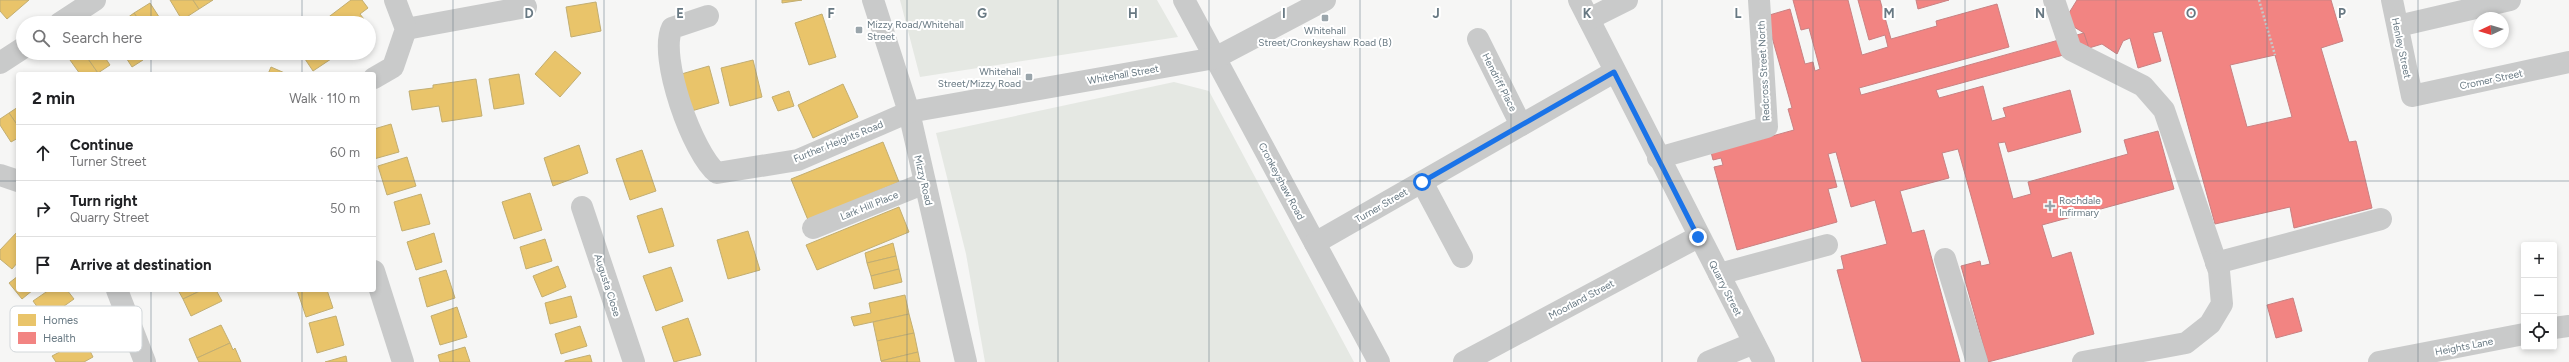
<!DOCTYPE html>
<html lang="en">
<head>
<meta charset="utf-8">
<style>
  body { margin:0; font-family:Figtree,sans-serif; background:#f6f6f6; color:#202124 }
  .controls { position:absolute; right:12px; bottom:12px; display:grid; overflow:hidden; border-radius:4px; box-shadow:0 2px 6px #0003 }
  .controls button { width:36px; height:36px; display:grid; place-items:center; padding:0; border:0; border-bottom:1px solid #e0e0e0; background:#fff; color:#202124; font:20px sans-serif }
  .compass { position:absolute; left:2473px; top:12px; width:36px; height:36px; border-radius:50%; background:#fff; box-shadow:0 2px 6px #0003; rotate:266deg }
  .stop { position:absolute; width:12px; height:12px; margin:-9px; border:3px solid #1a73e8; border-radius:50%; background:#fff }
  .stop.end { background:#1a73e8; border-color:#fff; box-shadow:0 1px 4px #0008 }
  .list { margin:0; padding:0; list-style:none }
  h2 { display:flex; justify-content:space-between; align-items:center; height:52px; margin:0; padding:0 16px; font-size:17px }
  h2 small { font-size:13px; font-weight:400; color:#757577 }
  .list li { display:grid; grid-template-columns:26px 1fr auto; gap:12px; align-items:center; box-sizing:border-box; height:56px; padding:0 16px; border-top:1px solid #e0e0e0 }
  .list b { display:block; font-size:15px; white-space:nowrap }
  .list p { margin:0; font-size:13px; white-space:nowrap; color:#757577 }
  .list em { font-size:13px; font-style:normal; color:#757577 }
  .icon { flex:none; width:22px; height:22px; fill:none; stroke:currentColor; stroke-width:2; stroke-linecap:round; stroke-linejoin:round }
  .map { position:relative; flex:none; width:2569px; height:362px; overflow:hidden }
  .search { position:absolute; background:#fff; box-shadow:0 2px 6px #0003; left:16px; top:16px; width:360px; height:44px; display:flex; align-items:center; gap:10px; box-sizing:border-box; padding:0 14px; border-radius:22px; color:#757577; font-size:15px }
  .panel { position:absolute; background:#fff; box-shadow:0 2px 6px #0003; left:16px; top:72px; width:360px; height:220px; border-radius:4px }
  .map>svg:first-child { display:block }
  .green { fill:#e5e8e3 }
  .homes { fill:#e9c46a; stroke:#c2ae72 }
  .health { fill:#f28482; stroke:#c98182; fill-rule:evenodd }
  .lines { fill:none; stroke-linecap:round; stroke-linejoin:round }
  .path { stroke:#c6c8c9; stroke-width:2.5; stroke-dasharray:2 2; stroke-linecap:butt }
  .minor { stroke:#c9caca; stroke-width:22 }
  .route { stroke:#1a73e8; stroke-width:5 }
  .grid { fill:none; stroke:#687983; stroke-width:1; stroke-opacity:0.55 }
  .poi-dot { fill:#9aa5ab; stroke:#fff; stroke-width:1.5 }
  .labels { text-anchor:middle; stroke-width:4; stroke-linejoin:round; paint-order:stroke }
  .poi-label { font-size:10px; fill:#687983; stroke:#fff; text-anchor:start }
  .street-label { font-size:10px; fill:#687983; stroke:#fff }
  .key { fill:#fff; stroke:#d2d7da; stroke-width:1 }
  .key-label { font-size:11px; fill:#687983 }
  .grid-label { font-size:13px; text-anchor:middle; font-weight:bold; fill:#687983; stroke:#fff; stroke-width:4; stroke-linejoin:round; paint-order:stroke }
</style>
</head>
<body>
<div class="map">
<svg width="2569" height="362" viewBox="0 0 2569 362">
  <rect width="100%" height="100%" fill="#f6f6f5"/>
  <g class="green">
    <path d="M900 0H1157L1178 37 920 77Z"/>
    <path d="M1174 82 1209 91 1354 362H985L966 254 936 133Z"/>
  </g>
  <g class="homes">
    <path d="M0 0H29L7 19 0 11Z"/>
    <path d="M170 0H193L199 9 182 20Z"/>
    <path d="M193 0H213L199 9Z"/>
    <path d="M351 0H362L368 8 360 14 367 23H329L326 19Z"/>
    <path d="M782 0H802L782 3Z"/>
    <path d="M596 2 601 31 571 37 566 7Z"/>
    <path d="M150 3 163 23H141L134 13Z"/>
    <path d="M134 13 141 23H120Z"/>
    <path d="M822 14 836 57 809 65 795 23Z"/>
    <path d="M555 51 581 73 560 97 535 74Z"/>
    <path d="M81 53H84L98 73 80 74 70 60Z"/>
    <path d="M84 53H102L110 65 98 73Z"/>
    <path d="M123 53H138L143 60 132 67Z"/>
    <path d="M301 53H335L337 55 313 71Z"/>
    <path d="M753 60 762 97 730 106 721 68Z"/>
    <path d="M709 66 719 103 688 112 678 75Z"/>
    <path d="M271 67 287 74H268Z"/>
    <path d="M519 74 524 104 494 109 489 79Z"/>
    <path d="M476 79 482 116 442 122 439 106 412 110 409 91 433 88V85Z"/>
    <path d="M843 84 858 117 813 138 798 105Z"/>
    <path d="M789 91 794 106 778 111 772 97Z"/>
    <path d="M18 107V126L9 113Z"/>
    <path d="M9 113 18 126V138L11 142 0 125V119Z"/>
    <path d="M391 124 399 152 374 159V129Z"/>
    <path d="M883 142 899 182 808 220 791 179Z"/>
    <path d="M579 145 588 173 553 186 544 158Z"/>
    <path d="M642 150 656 191 630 200 616 159Z"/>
    <path d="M407 157 416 186 387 195 378 166Z"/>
    <path d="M530 193 542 230 514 239 502 202Z"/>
    <path d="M421 194 430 224 402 231 394 202Z"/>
    <path d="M899 207 909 232 817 270 806 245Z"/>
    <path d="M662 208 674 246 649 253 637 216Z"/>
    <path d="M18 231V262L12 269 0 259V250Z"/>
    <path d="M748 231 760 270 728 279 717 240Z"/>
    <path d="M434 233 442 262 416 270 407 242Z"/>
    <path d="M545 239 552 261 526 269 520 247Z"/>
    <path d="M893 243 896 256 867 263 865 253Z"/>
    <path d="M896 256 899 269 871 276 867 263Z"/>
    <path d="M558 266 566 287 542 297 533 276Z"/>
    <path d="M671 267 683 301 656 311 643 276Z"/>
    <path d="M899 269 902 282 874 289 871 276Z"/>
    <path d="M446 270 455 298 427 307 419 278Z"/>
    <path d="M18 276V290H33L22 299 9 283Z"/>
    <path d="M49 290H67L74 299 46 319 33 301Z"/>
    <path d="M178 290H202L183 299Z"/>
    <path d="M202 290H216L222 301 191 316 183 299Z"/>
    <path d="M297 290H327L333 308 306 317Z"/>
    <path d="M905 295 909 314 854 326 851 317 871 313 869 303Z"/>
    <path d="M571 296 577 317 550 324 545 303Z"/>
    <path d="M457 307 467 337 440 345 431 316Z"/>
    <path d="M909 314 914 333 877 341 873 322Z"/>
    <path d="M336 316 344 345 317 353 309 323Z"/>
    <path d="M688 318 701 355 674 362 662 327Z"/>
    <path d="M221 325 230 343 197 358 189 339Z"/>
    <path d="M580 326 587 346 561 354 555 334Z"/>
    <path d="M914 333 918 352 881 361 877 341Z"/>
    <path d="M84 339 93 357 84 362H56L52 356Z"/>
    <path d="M230 343 233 350 235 348 241 362H199L197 358Z"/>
    <path d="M465 347 470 362H440L438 355Z"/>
    <path d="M918 352 920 362H882L881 361Z"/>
    <path d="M590 355 592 362H565V361Z"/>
    <path d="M346 356 347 362H325Z"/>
  </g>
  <g class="health">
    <path d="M1793 0H1848L1862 55 1888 47 1885 35 1869 40 1858 0H1880L1891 39 1937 26 1936 21 1997 4 2009 47 1859 88 1861 95 2084 33 2089 48 1936 90 1939 98 1983 86 1992 121 2006 117 2003 108 2070 90 2081 132 2008 152 2005 142 1998 143 2013 199 2031 194 2028 182 2128 154 2124 140 2158 131 2174 189 2042 225 2052 258 2071 252 2094 334 1988 362 1961 266 1980 261 1981 266 1990 264 1958 149 1942 153 1949 178 1900 191 1912 233 1924 230 1960 362H1862L1837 270 1844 269 1841 256 1887 244 1875 200 1851 207 1836 152 1828 154 1837 187 1828 189 1837 222 1737 250 1714 167 1723 165 1721 158 1713 160 1710 148 1747 143 1794 130 1788 109 1792 108 1766 16 1790 9 1805 64 1813 62 1815 71 1820 69 1809 28 1801 30Z"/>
    <path d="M1916 0H1949L1918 9Z"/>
    <path d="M2077 0H2331L2343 41 2321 48 2349 142 2356 141 2372 208 2294 228 2290 207 2215 224 2162 31 2153 33 2161 61 2138 68 2130 38 2123 41 2117 54 2102 44 2089 48 2084 33 2064 21ZM2275 55 2292 117 2247 127 2230 65Z"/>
    <path d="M2293 298 2302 331 2276 338 2267 305Z"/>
  </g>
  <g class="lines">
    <path class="path" d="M2259 0 2275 55"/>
    <g class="minor">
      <path d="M873 0 909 112 966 362"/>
      <path d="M1184 0 1379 362"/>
      <path d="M1579 0 1764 362"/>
      <path d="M2054 0 2071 50 2143 86 2164 110 2219 271 2222 304 2210 324 2186 343 2083 362"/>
      <path d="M2392 0 2412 96 2569 62"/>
      <path d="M708 16 672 28C658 57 693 154 717 173L798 160 909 112 1215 58 1325 0"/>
      <path d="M1589 19 1627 0"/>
      <path d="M60 23 95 0"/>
      <path d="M2398 26 2510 0"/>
      <path d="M406 29 526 7"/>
      <path d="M1478 39 1521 125"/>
      <path d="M0 63 23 48"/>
      <path d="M374 78 393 67 406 29 395 0"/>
      <path d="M1658 158 1767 127 1759 0"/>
      <path d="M0 175 18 181"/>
      <path d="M1422 182 1462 257"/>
      <path d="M582 207 634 362"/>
      <path d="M813 228 925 183"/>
      <path d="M1315 243 1614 72"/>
      <path d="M1945 259 1977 362"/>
      <path d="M2216 263 2381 219"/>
      <path d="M374 271 403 362"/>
      <path d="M1719 274 1827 245"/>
      <path d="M117 290 145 362"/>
      <path d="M2554 328 2569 326"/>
      <path d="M1464 362 1698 237"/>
      <path d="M1708 362 1754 343"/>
      <path d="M2379 362 2524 334"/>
    </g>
  </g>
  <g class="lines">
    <path class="route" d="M1422 182 1614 72 1698 237"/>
  </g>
  <path class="grid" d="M151 0V23M302 0V23M453 0V362M604 0V362M756 0V362M907 0V362M1058 0V362M1209 0V362M1360 0V362M1511 0V362M1662 0V362M1813 0V362M1965 0V362M2116 0V362M2267 0V362M2418 0V362M151 53V74M302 53V74M0 181H18M374 181H2569M151 290V362M302 290V362"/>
  <g class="poi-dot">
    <rect x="1321" y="14" width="8" height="8" rx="2"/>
    <rect x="855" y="26" width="8" height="8" rx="2"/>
    <rect x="1025" y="73" width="8" height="8" rx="2"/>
    <path d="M2048 200h4v4h4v4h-4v4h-4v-4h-4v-4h4z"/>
  </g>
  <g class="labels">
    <g class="poi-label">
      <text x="867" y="28">Mizzy Road/Whitehall<tspan x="867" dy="12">Street</tspan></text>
      <text x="1325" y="34" text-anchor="middle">Whitehall<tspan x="1325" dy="12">Street/Cronkeyshaw Road (B)</tspan></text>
      <text x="1021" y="75" text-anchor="end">Whitehall<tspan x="1021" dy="12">Street/Mizzy Road</tspan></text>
      <text x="2059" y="204">Rochdale<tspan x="2059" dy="12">Infirmary</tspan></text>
    </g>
    <g class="street-label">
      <text transform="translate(2402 48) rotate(78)" y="4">Henley Street</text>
      <text transform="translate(1763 71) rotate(-93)" y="4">Redcross Street North</text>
      <text transform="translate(1123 74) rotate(-10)" y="4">Whitehall Street</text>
      <text transform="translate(2491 79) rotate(-12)" y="4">Cromer Street</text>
      <text transform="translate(1500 82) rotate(63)" y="4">Hendriff Place</text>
      <text transform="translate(838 141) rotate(-22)" y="4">Further Heights Road</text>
      <text transform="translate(924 180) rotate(77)" y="4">Mizzy Road</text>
      <text transform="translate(1282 181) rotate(62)" y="4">Cronkeyshaw Road</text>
      <text transform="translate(869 205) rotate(-22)" y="4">Lark Hill Place</text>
      <text transform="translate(1381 205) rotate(-30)" y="4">Turner Street</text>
      <text transform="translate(608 285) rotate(72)" y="4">Augusta Close</text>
      <text transform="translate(1726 288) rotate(63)" y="4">Quarry Street</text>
      <text transform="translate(1581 299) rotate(-28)" y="4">Moorland Street</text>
      <text transform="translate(2464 346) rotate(-11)" y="4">Heights Lane</text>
    </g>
  </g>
  <rect x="10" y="306" width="132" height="46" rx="6" class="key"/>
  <rect x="18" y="314" width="18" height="12" fill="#e9c46a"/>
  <rect x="18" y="332" width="18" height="12" fill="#f28482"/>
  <g class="key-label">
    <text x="43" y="324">Homes</text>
    <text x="43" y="342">Health</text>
  </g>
  <g class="grid-label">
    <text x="529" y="18">D</text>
    <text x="680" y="18">E</text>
    <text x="831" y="18">F</text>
    <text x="982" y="18">G</text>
    <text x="1133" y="18">H</text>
    <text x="1284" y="18">I</text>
    <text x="1436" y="18">J</text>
    <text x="1587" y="18">K</text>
    <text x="1738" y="18">L</text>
    <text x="1889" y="18">M</text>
    <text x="2040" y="18">N</text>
    <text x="2191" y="18">O</text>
    <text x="2342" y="18">P</text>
  </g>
</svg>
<div class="controls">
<button>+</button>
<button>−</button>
<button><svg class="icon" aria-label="locate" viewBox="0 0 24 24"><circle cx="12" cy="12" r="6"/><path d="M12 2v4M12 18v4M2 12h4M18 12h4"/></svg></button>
</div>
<svg class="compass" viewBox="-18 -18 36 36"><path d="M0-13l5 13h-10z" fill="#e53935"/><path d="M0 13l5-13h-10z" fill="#757577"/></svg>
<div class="stop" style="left:1422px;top:182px"></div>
<div class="stop end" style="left:1698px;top:237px"></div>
<div class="search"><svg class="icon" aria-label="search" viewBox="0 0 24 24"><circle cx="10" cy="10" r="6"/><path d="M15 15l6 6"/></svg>Search here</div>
<section class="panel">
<h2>2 min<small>Walk · 110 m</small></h2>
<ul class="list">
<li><svg class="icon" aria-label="ahead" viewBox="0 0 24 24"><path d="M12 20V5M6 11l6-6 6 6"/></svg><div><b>Continue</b><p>Turner Street</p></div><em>60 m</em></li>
<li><svg class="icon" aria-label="right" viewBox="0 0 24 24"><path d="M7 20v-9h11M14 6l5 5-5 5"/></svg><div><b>Turn right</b><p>Quarry Street</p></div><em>50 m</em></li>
<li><svg class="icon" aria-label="arrive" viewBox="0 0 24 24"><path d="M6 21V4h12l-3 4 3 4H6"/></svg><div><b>Arrive at destination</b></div></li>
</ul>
</section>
</div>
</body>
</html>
